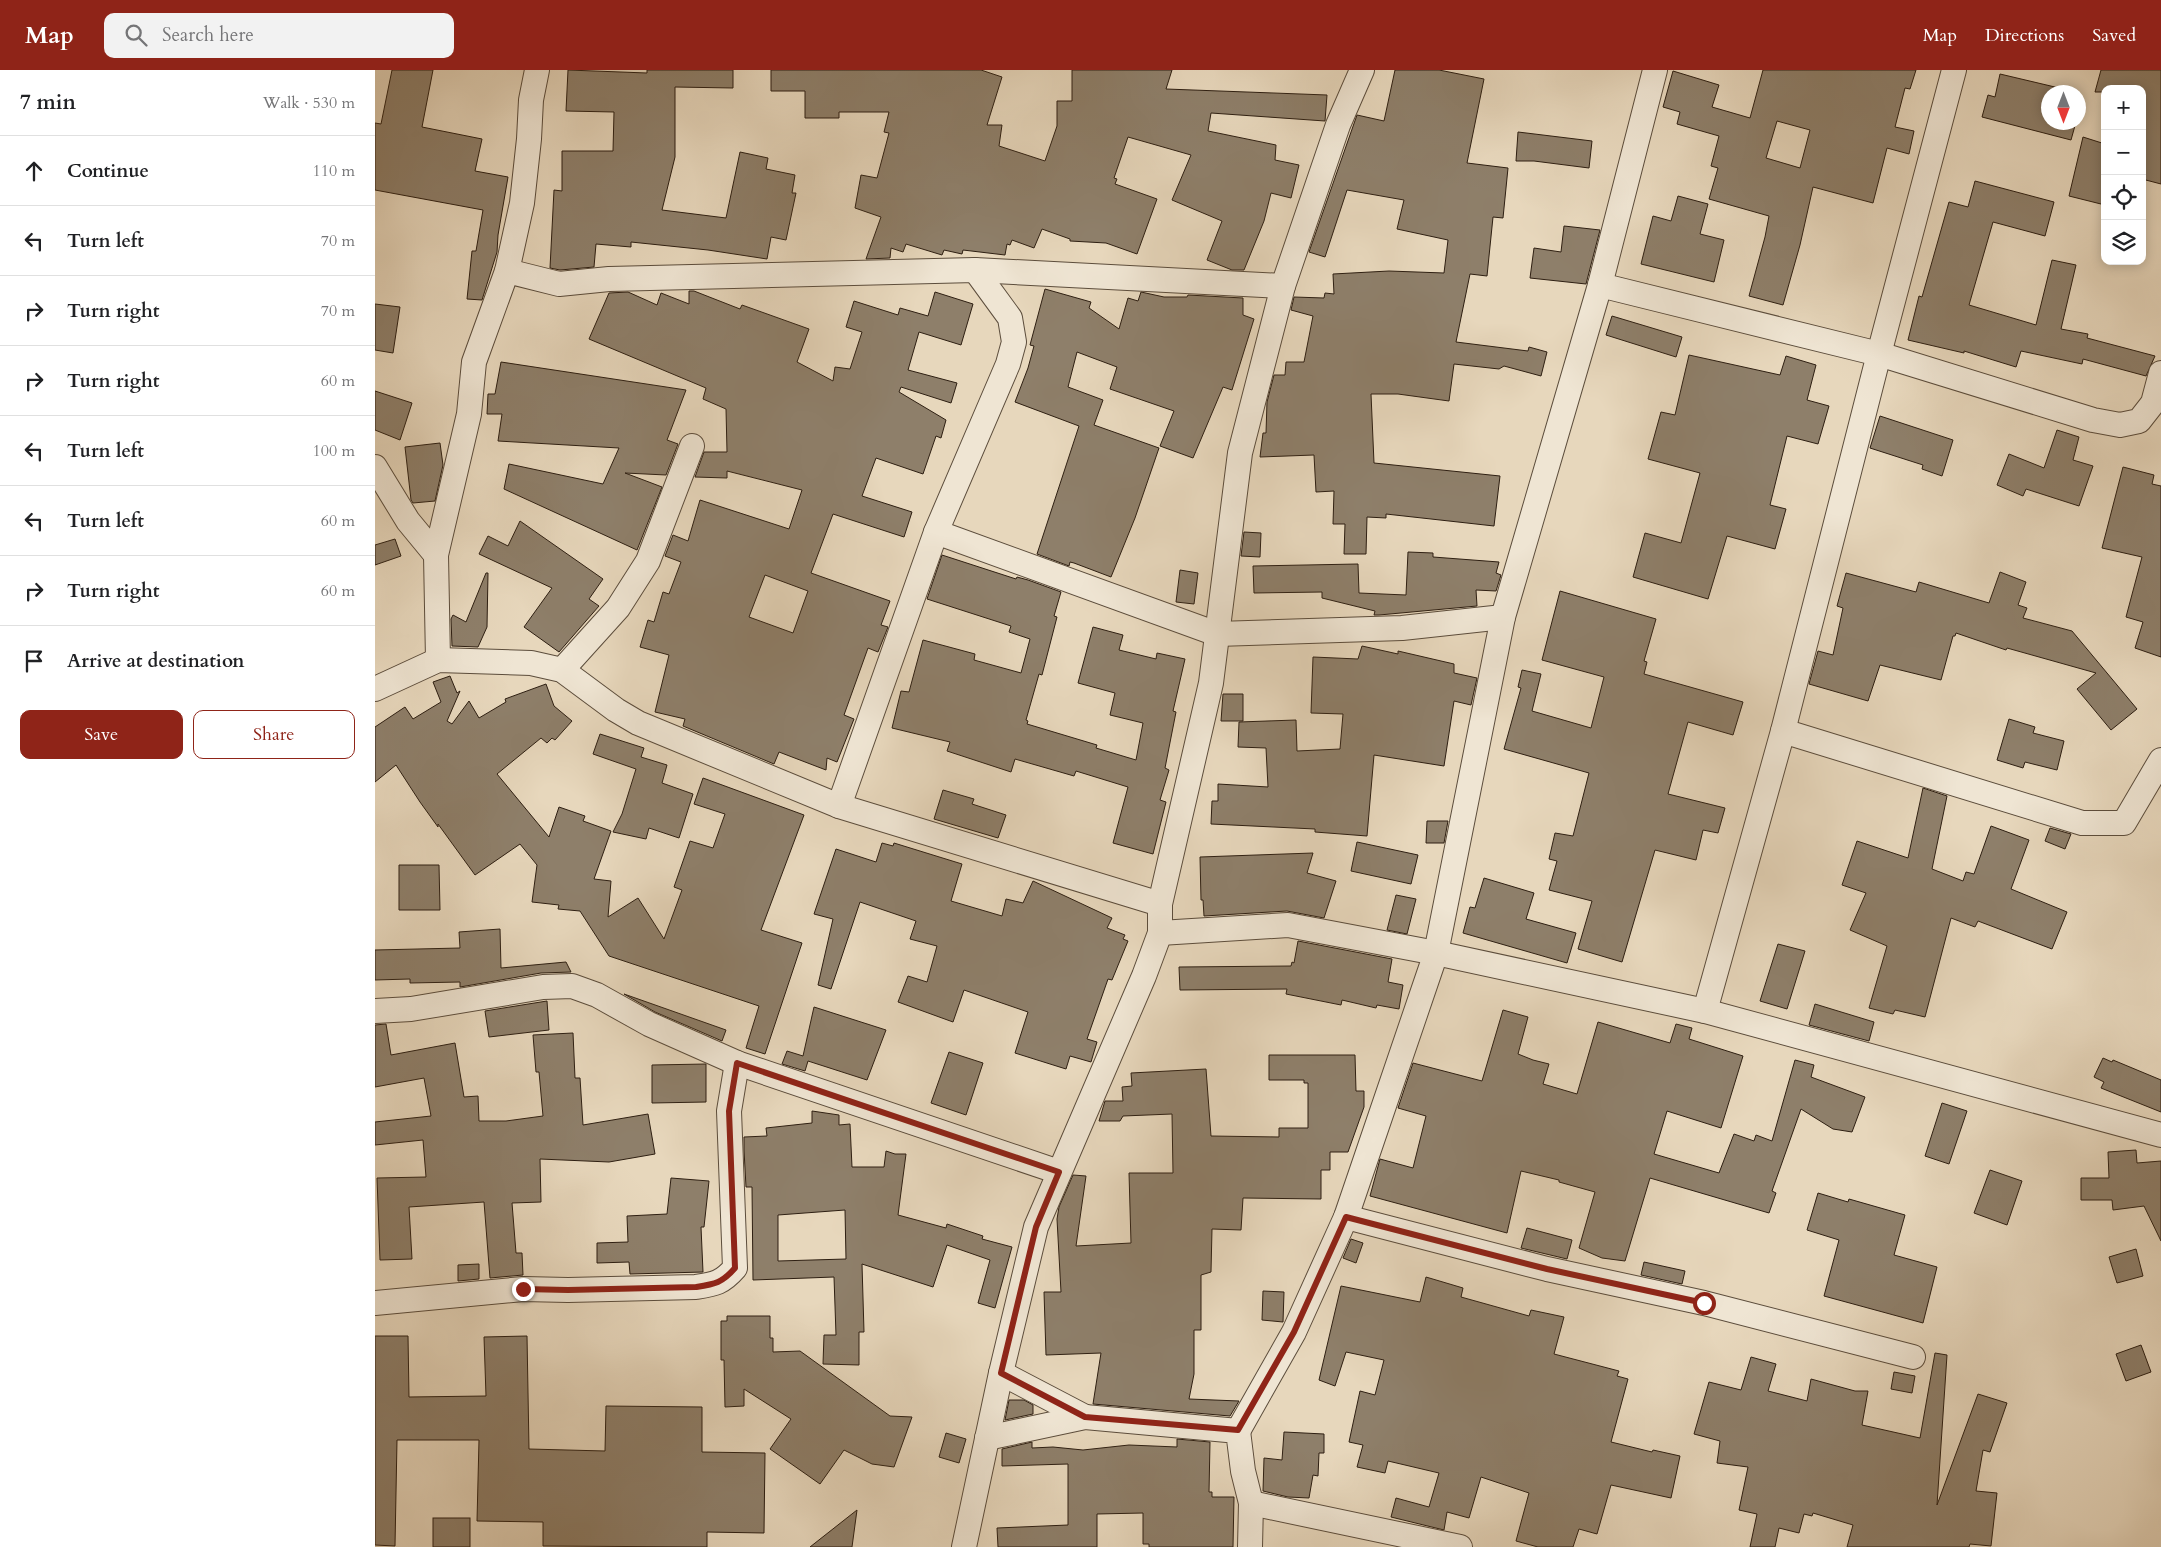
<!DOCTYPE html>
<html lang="en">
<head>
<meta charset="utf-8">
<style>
  body { margin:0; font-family:Cardo,serif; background:#f2f2f2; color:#202124 }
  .controls { position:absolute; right:15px; top:15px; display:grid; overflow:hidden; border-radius:10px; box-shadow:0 2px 12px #0003 }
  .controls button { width:45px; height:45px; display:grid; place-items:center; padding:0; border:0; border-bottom:1px solid #e0e0e0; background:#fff; color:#202124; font:25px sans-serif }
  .compass { position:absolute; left:1666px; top:15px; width:45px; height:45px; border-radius:50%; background:#fff; box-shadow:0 2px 12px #0003; rotate:180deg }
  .stop { position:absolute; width:15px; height:15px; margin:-11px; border:4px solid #8f2418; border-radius:50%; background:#fff }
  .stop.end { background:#8f2418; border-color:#fff; box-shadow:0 1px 5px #0008 }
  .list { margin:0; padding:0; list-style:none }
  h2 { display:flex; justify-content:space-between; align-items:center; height:65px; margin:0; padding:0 20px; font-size:21px }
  h2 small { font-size:16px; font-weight:400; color:#757577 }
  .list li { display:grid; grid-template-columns:32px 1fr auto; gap:15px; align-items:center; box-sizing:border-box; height:70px; padding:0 20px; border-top:1px solid #e0e0e0 }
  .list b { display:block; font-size:19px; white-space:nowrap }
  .list em { font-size:16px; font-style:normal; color:#757577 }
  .actions { display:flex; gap:10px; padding:15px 20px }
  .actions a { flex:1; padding:11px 0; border:1px solid #8f2418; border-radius:10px; text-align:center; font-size:18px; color:#8f2418 }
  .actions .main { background:#8f2418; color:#fff }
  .icon { flex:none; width:28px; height:28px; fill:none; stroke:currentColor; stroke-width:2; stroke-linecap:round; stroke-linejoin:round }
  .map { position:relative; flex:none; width:1786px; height:1477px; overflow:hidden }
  header { display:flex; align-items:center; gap:30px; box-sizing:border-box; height:70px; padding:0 25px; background:#8f2418; color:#fff }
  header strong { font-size:24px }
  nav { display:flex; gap:28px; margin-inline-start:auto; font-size:18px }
  .search { width:350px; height:45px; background:#f2f2f2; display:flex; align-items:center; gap:12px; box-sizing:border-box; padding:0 18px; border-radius:10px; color:#757577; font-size:19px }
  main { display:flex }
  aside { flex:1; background:#fff }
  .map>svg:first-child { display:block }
  .building { fill:#8e7f6a; stroke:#2e1f12; fill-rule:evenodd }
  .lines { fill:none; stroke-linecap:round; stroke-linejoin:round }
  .minor-casing { stroke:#5c4d3c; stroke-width:26 }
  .minor { stroke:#efe5d3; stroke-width:24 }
  .route { stroke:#8f2418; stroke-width:6 }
</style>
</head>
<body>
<header>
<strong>Map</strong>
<div class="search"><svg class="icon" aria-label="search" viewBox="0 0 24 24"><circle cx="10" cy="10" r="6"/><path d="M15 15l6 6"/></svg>Search here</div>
<nav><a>Map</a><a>Directions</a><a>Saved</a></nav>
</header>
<main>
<aside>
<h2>7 min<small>Walk · 530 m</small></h2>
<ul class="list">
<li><svg class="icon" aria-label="ahead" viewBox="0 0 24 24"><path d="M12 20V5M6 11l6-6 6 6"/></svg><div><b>Continue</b></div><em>110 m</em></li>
<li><svg class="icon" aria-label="left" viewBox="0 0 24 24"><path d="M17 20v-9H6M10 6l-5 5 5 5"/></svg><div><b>Turn left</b></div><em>70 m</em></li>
<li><svg class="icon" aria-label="right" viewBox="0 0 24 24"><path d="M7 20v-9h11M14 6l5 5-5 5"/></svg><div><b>Turn right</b></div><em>70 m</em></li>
<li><svg class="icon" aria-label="right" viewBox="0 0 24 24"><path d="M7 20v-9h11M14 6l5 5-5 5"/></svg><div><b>Turn right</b></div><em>60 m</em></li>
<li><svg class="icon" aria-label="left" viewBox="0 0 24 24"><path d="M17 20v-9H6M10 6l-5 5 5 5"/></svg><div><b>Turn left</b></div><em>100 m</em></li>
<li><svg class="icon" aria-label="left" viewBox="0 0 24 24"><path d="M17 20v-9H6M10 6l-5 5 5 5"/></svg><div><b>Turn left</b></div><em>60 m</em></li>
<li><svg class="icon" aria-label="right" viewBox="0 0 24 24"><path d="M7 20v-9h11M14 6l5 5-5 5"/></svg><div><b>Turn right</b></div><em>60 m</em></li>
<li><svg class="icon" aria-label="arrive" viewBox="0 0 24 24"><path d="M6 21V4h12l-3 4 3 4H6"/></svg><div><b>Arrive at destination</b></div></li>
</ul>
<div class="actions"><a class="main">Save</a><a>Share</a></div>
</aside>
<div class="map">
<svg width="1786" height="1477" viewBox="0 0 1786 1477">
  <rect width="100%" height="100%" fill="#e7d7bc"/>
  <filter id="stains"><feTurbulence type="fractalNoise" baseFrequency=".004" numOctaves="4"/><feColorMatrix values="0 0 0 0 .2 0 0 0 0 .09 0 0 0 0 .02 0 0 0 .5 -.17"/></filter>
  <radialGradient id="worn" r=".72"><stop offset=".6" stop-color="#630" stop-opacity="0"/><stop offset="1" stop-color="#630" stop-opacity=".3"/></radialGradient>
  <g class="building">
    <path d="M17 0H58L47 57 107 69 100 101 133 107 123 165 122 182 107 230 92 229 97 181H101L108 140 0 120V53L6 54Z"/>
    <path d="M193 0 272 3V0H358V18L300 17V87L287 140 351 148 365 82 393 88 391 99 420 105 417 123H421L411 170 396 167 392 189 333 180 256 172V177L221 174 219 197 185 200 175 198 179 120 187 121V81H238L239 42 191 41Z"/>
    <path d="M396 0H606L627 7 612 55H627L624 76 670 91 682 56V31H697V0H797L791 19 952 25 950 51 836 43 833 61 901 75 900 90 924 95 916 128 896 123 889 151 869 200H857L832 190 847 151 797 130 816 85 753 67 739 108 742 109 740 114 782 129 762 184 731 173 695 171V169L667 159 659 178 637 170 635 175 632 174 630 185 588 180 587 184 569 180 567 185 531 174 528 182 516 178 515 188 491 189 506 147 480 138 486 105 502 108 514 63 509 62 514 42H464V48H430V21H396Z"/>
    <path d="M1020 0H1064L1109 9 1092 93 1133 98 1128 148 1118 147 1112 206 1095 204 1081 272 1153 281 1154 277 1172 282 1166 306 1129 296 1124 299 1079 294 1074 331 1023 324H996L999 393 1125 406 1119 456 1011 444V448L992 447 991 484H969L970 454H958L959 421 941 422 939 385 885 387 888 363H891L892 332 899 305H910L911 292H929L938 246 916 240 919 227 949 228 950 223 959 224 958 204 1014 201 1069 203 1073 170 1022 159 1029 130 972 120 950 187 934 182 982 45 1009 51Z"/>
    <path d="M1388 0H1541L1535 19 1530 18 1520 57 1539 61 1534 84 1512 78 1498 133 1438 117 1425 175 1408 235 1374 226 1390 167 1394 146 1334 129 1343 98 1336 96 1344 66 1302 54 1305 42 1288 37 1298 1 1344 15 1337 37 1375 48ZM1402 51 1435 60 1425 98 1391 88Z"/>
    <path d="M1726 0H1786V114L1767 109V19H1730V22H1720Z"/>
    <path d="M1625 4 1701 22H1674V52H1701L1696 70 1607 47 1613 25 1620 27Z"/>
    <path d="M1143 62 1217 71 1214 98 1159 91H1141Z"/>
    <path d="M1708 67 1730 74V135L1694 126Z"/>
    <path d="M1600 111 1679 132 1670 166 1618 152 1594 235 1661 255 1677 190 1701 195 1686 259 1713 264 1712 268 1780 286 1771 306 1708 289 1707 294 1646 281 1641 297 1589 281V283L1533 270 1544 226 1547 227 1574 132 1593 137Z"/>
    <path d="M1303 126 1333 134 1325 164 1349 170 1339 212 1266 194 1278 146 1296 151Z"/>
    <path d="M1189 156 1225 160 1211 214 1155 208 1159 178 1186 182Z"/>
    <path d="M670 219 716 232 714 238 744 259 753 228 763 231 766 222 789 227H812L813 225 868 228V245L879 249 857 320 848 317 818 388 785 376 799 341 735 319 742 297 702 282 693 317 728 330 719 355 784 378 760 448 736 507 699 493 695 492 694 496 662 484 704 356 640 332 653 298 659 276 655 275Z"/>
    <path d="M314 221H319L365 239 367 235 434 259 422 292 458 311 460 297 475 299 487 262 471 257 479 231 523 245 525 238 553 246 560 222 598 234 586 275 544 262 533 300 582 313 576 333 526 317 524 322 571 350 566 368 561 366 548 404 501 388 487 426 537 442 529 467 458 444 436 503 515 531 506 555 513 557 503 582 493 578 469 645 479 649 462 692 452 688 451 700 404 682 399 694 308 656 310 649 280 642 294 585 265 577 273 550 279 552 288 522 294 524 306 492 290 486 298 465 313 471 325 430 414 459 427 420 352 401V408L320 407 329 382H352L351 339 328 329 331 318 214 269 234 223 253 222 282 235 286 223 314 234ZM390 505 433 521 418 563 374 547Z"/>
    <path d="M0 234 25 237 18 283 0 280Z"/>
    <path d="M1237 246 1307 267 1301 287 1231 265Z"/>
    <path d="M1314 285 1405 305 1411 286 1441 295 1432 330 1454 336 1443 374 1412 366 1395 435 1411 439 1400 479 1352 466 1333 529 1258 507 1270 463 1306 473 1325 403 1273 389 1286 342 1300 345Z"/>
    <path d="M126 292 311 320 292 370 303 374 291 405 250 403 287 417 262 480 129 419 134 394 228 414 244 378 123 371 127 344H112L113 324H120Z"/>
    <path d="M0 321 37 333 25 370 0 360Z"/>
    <path d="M1505 346 1578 370 1567 406 1547 399 1548 395 1495 378Z"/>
    <path d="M1682 360 1704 367 1698 390 1718 396 1704 436 1651 419 1648 426 1622 415 1634 384 1669 398Z"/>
    <path d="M65 373 68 395 60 431 38 433 36 430 30 377Z"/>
    <path d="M1748 397 1779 405 1777 414 1786 416V587L1760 578 1768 552 1751 547 1767 487 1727 478Z"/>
    <path d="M145 451 228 509 214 529 224 536 184 582 149 557 177 518 104 484 113 466 133 476Z"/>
    <path d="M869 462 886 463 885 487 866 486Z"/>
    <path d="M20 469 26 486 0 495V475Z"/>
    <path d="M1033 482 1058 483V487L1124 492 1121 503 1126 505 1121 521 1101 520 1102 536 1004 545H999L1000 541 947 528V522L879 523 878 496 983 494 984 523 1031 525Z"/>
    <path d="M567 485 641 509 642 507 653 510 686 522 679 546 682 547 667 605 664 604 651 650 653 651 652 654 722 675 721 678 761 690 768 653 735 645 740 623 703 613 718 557 748 565 744 580 781 589 782 583 810 589 798 641 801 642 790 698 794 700 785 730 791 732 778 784 738 773 753 717 701 701 699 706 640 689 636 702 572 681 575 672 517 658 526 621 534 622 548 570 600 584 599 590 646 603 655 569 634 562 636 556 552 529Z"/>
    <path d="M805 500 823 503 819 534 801 532Z"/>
    <path d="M1625 502 1651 512 1643 535 1652 538 1648 548 1697 561 1762 639 1736 660 1702 619 1721 603 1632 578 1631 580 1581 563 1580 566H1578L1566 610 1505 595 1493 631 1434 614 1443 581 1458 585 1468 538 1462 536 1471 503 1541 522 1544 512 1614 533Z"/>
    <path d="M111 503H113L112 557 103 577 77 576 76 549 78 545 91 552Z"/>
    <path d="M1185 521 1281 549 1269 591 1272 592 1269 604 1368 632 1358 665 1313 652 1293 724 1350 738 1343 763 1328 760 1321 790 1280 780 1247 892 1203 879 1217 831 1174 820 1182 791 1174 789 1180 763 1198 766 1214 703 1129 679 1146 618 1143 617 1147 600 1166 604 1157 641 1216 658 1229 607 1167 590Z"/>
    <path d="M987 576 1023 584V581L1079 594V603L1102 608 1096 635 1079 631 1069 696 999 685 992 766 940 762V759L836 754 837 731H843V714L893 717 891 678 863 677 864 652 921 650 922 681 965 679 968 644 936 643 938 587 983 589Z"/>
    <path d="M75 606 82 623 85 621 72 651 77 654 94 631 104 648 131 632 130 629 171 614 179 636 197 651 180 670 177 668 172 673 166 668 122 704 174 767 184 737 210 746 208 751 236 761 219 809 236 811 233 847 263 828 289 869 307 820 299 817 315 771 338 778 350 744 319 734 328 708 429 745 386 860 427 873 390 984 371 978 384 936 234 886 205 841 183 839 184 835 157 832 162 795 145 774 100 805 63 754V757L45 732 21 695 0 712V657L30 637 38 649 66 632 58 612Z"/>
    <path d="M848 624H868V651H846Z"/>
    <path d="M1634 649 1660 657 1658 663 1689 671 1682 700 1650 692 1648 698 1622 690Z"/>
    <path d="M225 664 269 678 266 687 292 695 287 713 318 724 304 768 274 758 271 769 238 762 247 744 261 699 218 684Z"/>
    <path d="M1548 718 1572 726 1557 799 1588 811 1591 802 1599 804 1616 756 1654 770 1636 819 1692 842 1677 879 1603 851 1600 857 1576 848 1550 947 1520 940 1518 944 1494 938 1512 876 1475 860 1491 823 1467 815 1482 771 1533 788Z"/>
    <path d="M568 720 599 729 597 734 631 745 623 768 559 749Z"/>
    <path d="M1052 751H1073L1069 773H1051Z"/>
    <path d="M1675 758 1696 764 1690 779 1670 771Z"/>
    <path d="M982 772 1043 785 1036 814 976 801Z"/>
    <path d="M507 773 518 776 519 773 587 794 576 831 627 846 631 829 648 833 658 811 737 848 732 858 750 865 748 869 753 871 737 910 733 909 712 969 722 972 716 992 695 986 691 999 640 983 653 942 589 920 578 952 523 932 533 906 552 912 562 876 535 869 541 851 485 832 456 919 443 915 458 849 439 844 461 779 501 792Z"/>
    <path d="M938 783 932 803 961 811 949 848 912 841 829 846 828 830H826L825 787Z"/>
    <path d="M24 795H64L65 840H24Z"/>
    <path d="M1109 808 1159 823 1151 849 1201 863 1192 893 1088 863 1095 837 1100 838Z"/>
    <path d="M1021 825 1041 829 1032 864 1012 860Z"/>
    <path d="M125 859 126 898 191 892 196 902 166 903 85 917V912L35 913V909L0 910V880L85 878 84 862Z"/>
    <path d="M923 871 1017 889 1013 912 1028 915 1024 939 1002 935 1001 938 967 930 966 935 911 924 912 919 805 920 804 897 916 896 917 892 919 893Z"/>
    <path d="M1403 874 1430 881 1412 939 1385 931Z"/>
    <path d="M249 924 351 960 347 971 280 942Z"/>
    <path d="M172 931 174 960 114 967 110 941Z"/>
    <path d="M1440 934 1499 952 1494 971 1434 955Z"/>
    <path d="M439 937 511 960 492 1010 433 991 430 1001 407 994 412 981 428 986Z"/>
    <path d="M1128 940 1153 947 1143 984 1158 990 1174 994 1168 1014 1202 1024 1223 952 1295 973 1301 954 1317 958 1314 969 1368 986 1346 1058 1292 1041 1279 1084 1344 1103 1359 1064 1379 1071 1381 1065 1397 1071 1420 990 1439 995 1436 1007 1490 1027 1477 1062 1458 1059 1426 1039 1397 1121 1401 1123 1394 1143 1275 1108 1250 1191 1227 1188 1204 1178 1220 1122 1184 1112V1110L1146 1101 1132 1163 995 1126 1005 1089 1038 1098 1051 1046 1023 1038 1038 993 1107 1011Z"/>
    <path d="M11 954 16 985 80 973 89 1027 103 1026 104 1051H131L168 1046 164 1002H161L158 965 198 963 200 1008H205L208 1055 273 1044 280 1084 234 1092 165 1089 166 1132 137 1133 141 1183H147L148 1205 115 1208 109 1132 34 1137 37 1189 5 1190 2 1108 51 1107 48 1070 0 1075V1052L56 1046 49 1008 0 1017V955Z"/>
    <path d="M574 982 608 993 591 1045 556 1033Z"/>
    <path d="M894 985H980L981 1021H989V1037L973 1082H955V1100H946V1129L868 1128 866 1160 837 1159 836 1202 826 1205V1260H819V1304L814 1329 864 1331 855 1346 718 1334 726 1283 671 1285 669 1222H686L682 1149 684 1137 698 1105 711 1106 701 1176 756 1173 754 1103H798L797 1044 748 1046 745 1051H724L730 1031H748L747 1017 757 1016 756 1003 831 999 836 1066 904 1067V1058H933V1013H929V1010H894Z"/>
    <path d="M1728 988 1737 992 1738 990 1786 1010V1042L1726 1018 1729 1012 1719 1007Z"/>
    <path d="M331 994V1032L277 1033V995Z"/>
    <path d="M1567 1033 1592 1041 1574 1094 1550 1086Z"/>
    <path d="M437 1041 464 1045V1055L475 1054 477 1097H509L511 1081 520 1084H531L523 1145 571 1158 572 1154 608 1166 607 1169 637 1177 620 1238 603 1233 615 1190 572 1175 558 1217 487 1194 489 1262H484V1295L448 1294 449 1265H461L459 1207 378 1210 377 1117H371L369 1080V1067L392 1066 391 1058 437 1053ZM470 1140 471 1189 403 1191V1145Z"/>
    <path d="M1761 1080 1762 1093 1786 1091V1171L1769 1136 1738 1140 1737 1130H1706V1108H1734L1733 1082Z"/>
    <path d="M1615 1100 1647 1111 1632 1155 1599 1143Z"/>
    <path d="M296 1108 334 1111 329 1157H326L328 1202 255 1204 254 1192 222 1193V1173L253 1172 252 1146 292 1144Z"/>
    <path d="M1443 1123 1473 1132 1474 1129 1530 1145 1519 1185 1562 1197 1548 1253 1449 1226 1464 1170 1432 1160Z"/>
    <path d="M1152 1158 1197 1170 1192 1189 1146 1178Z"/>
    <path d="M976 1169 988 1173 981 1193 968 1188Z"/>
    <path d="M1761 1179 1768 1206 1742 1213 1734 1187Z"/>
    <path d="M1269 1192 1310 1201 1307 1214 1266 1205Z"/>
    <path d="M104 1194V1209L83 1211V1195Z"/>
    <path d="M1051 1207 1088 1218 1086 1227 1154 1246 1156 1240 1189 1247 1179 1284 1244 1301 1242 1306 1253 1309 1236 1372 1277 1382 1278 1380 1305 1386 1296 1428 1236 1415 1222 1464 1204 1459 1198 1477H1163L1141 1471 1154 1423 1106 1407 1094 1448 1072 1442 1069 1460 1016 1447 1021 1428 1054 1437 1064 1403 1013 1391 1010 1403 982 1397 988 1375 974 1372 985 1321 1000 1325 1009 1290 971 1282 960 1316 944 1310 966 1216 1045 1232Z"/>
    <path d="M888 1221 909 1222 908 1252 887 1250Z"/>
    <path d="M352 1246H395V1268H398V1282L425 1281 515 1346 537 1347 519 1397 497 1394 469 1380 445 1414 395 1379 416 1349 369 1319V1336L350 1337 349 1290H346V1251H352Z"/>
    <path d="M0 1266H33L34 1327 111 1326 109 1267 152 1266 154 1379 230 1381 231 1336 327 1337V1382L390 1383 389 1463 332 1462V1477L168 1476V1452L102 1451 104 1370H22L20 1476 0 1475Z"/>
    <path d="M1766 1275 1776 1302 1751 1311 1741 1284Z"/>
    <path d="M1560 1283 1572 1285 1562 1435 1603 1324 1632 1333 1615 1382 1608 1380 1601 1421 1622 1423 1616 1476 1595 1474 1594 1477H1472L1478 1455 1438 1443 1437 1446 1429 1444 1424 1463 1404 1458 1400 1477H1375L1382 1444 1364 1440 1373 1397 1342 1393 1345 1371 1319 1364 1334 1312 1366 1320 1376 1287 1401 1294 1393 1321 1432 1331 1436 1309 1480 1321H1493L1487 1355 1545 1368Z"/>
    <path d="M1519 1302 1540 1306 1537 1323 1516 1319Z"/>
    <path d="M634 1330H649L658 1335V1344L630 1350Z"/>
    <path d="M909 1362 949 1364V1383H944L943 1406 938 1405 934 1428 913 1427 888 1421 889 1388 907 1390Z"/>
    <path d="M571 1363 591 1369 584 1393 564 1387Z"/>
    <path d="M802 1369 835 1372 834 1422H837V1427H859L858 1477H774V1474H768V1443L722 1444V1477H623L622 1458 693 1455V1394L627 1396V1379L657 1372V1378L678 1377 708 1380 754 1375 802 1377Z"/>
    <path d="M482 1440 477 1477H435Z"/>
    <rect x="58" y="1448" width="37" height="29"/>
  </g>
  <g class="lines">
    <defs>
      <g id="minor">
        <path d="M132 201 184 214 234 209 600 200 908 216"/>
        <path d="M1225 215 1504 284 1718 350 1745 355 1764 351 1778 333 1786 303"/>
        <path d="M0 397 33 451 61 485"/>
        <path d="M561 462 842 564 1027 558 1128 547"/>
        <path d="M63 590 61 485 94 344 99 292 132 201 147 133 154 69 156 30 162 0"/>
        <path d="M187 600 243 538 273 491 317 376"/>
        <path d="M0 619 63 590 156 593 187 600 241 640 263 653 464 736 785 834"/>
        <path d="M1408 661 1707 753H1749L1786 690"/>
        <path d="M464 736 561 462 633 294 639 272 635 248 600 200"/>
        <path d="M785 863 913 855 1061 883 1330 941 1786 1065"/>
        <path d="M0 941 36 939 168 917 197 916 222 925 274 954 362 993 684 1102"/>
        <path d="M1330 941 1408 661 1504 284 1579 0"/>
        <path d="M971 1147 1172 1199 1329 1233 1538 1287"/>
        <path d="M0 1233 148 1219 193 1220 321 1217C340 1214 347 1213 360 1198L354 1041 362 993"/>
        <path d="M626 1303 710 1347"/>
        <path d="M863 1361 919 1262 971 1147 1061 883 1128 547 1225 215 1280 0"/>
        <path d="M612 1368 710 1347 863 1361 868 1401 876 1433 875 1477"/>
        <path d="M876 1433 1085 1477"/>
        <path d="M589 1477 626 1303 661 1157 769 906 785 863V834L836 613 865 383 908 216 963 55 987 0"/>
      </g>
    </defs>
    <use href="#minor" class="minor-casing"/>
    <use href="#minor" class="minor"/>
  </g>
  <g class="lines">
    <path class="route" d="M148 1219 193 1220 321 1217C340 1214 347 1213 360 1198L354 1041 362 993 684 1102 661 1157 626 1303 710 1347 863 1360 919 1262 971 1147 1172 1199 1329 1233"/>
  </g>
  <rect width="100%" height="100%" filter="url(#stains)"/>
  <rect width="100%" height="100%" fill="url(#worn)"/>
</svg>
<div class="controls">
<button>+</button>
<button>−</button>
<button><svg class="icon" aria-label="locate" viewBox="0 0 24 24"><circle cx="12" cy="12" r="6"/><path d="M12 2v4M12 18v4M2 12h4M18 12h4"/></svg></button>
<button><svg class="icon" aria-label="layers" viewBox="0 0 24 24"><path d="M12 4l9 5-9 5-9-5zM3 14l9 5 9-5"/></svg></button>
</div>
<svg class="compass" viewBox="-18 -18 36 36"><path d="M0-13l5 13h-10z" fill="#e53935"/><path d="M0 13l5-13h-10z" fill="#757577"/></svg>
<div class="stop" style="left:1329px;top:1233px"></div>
<div class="stop end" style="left:148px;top:1219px"></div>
</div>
</main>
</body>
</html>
